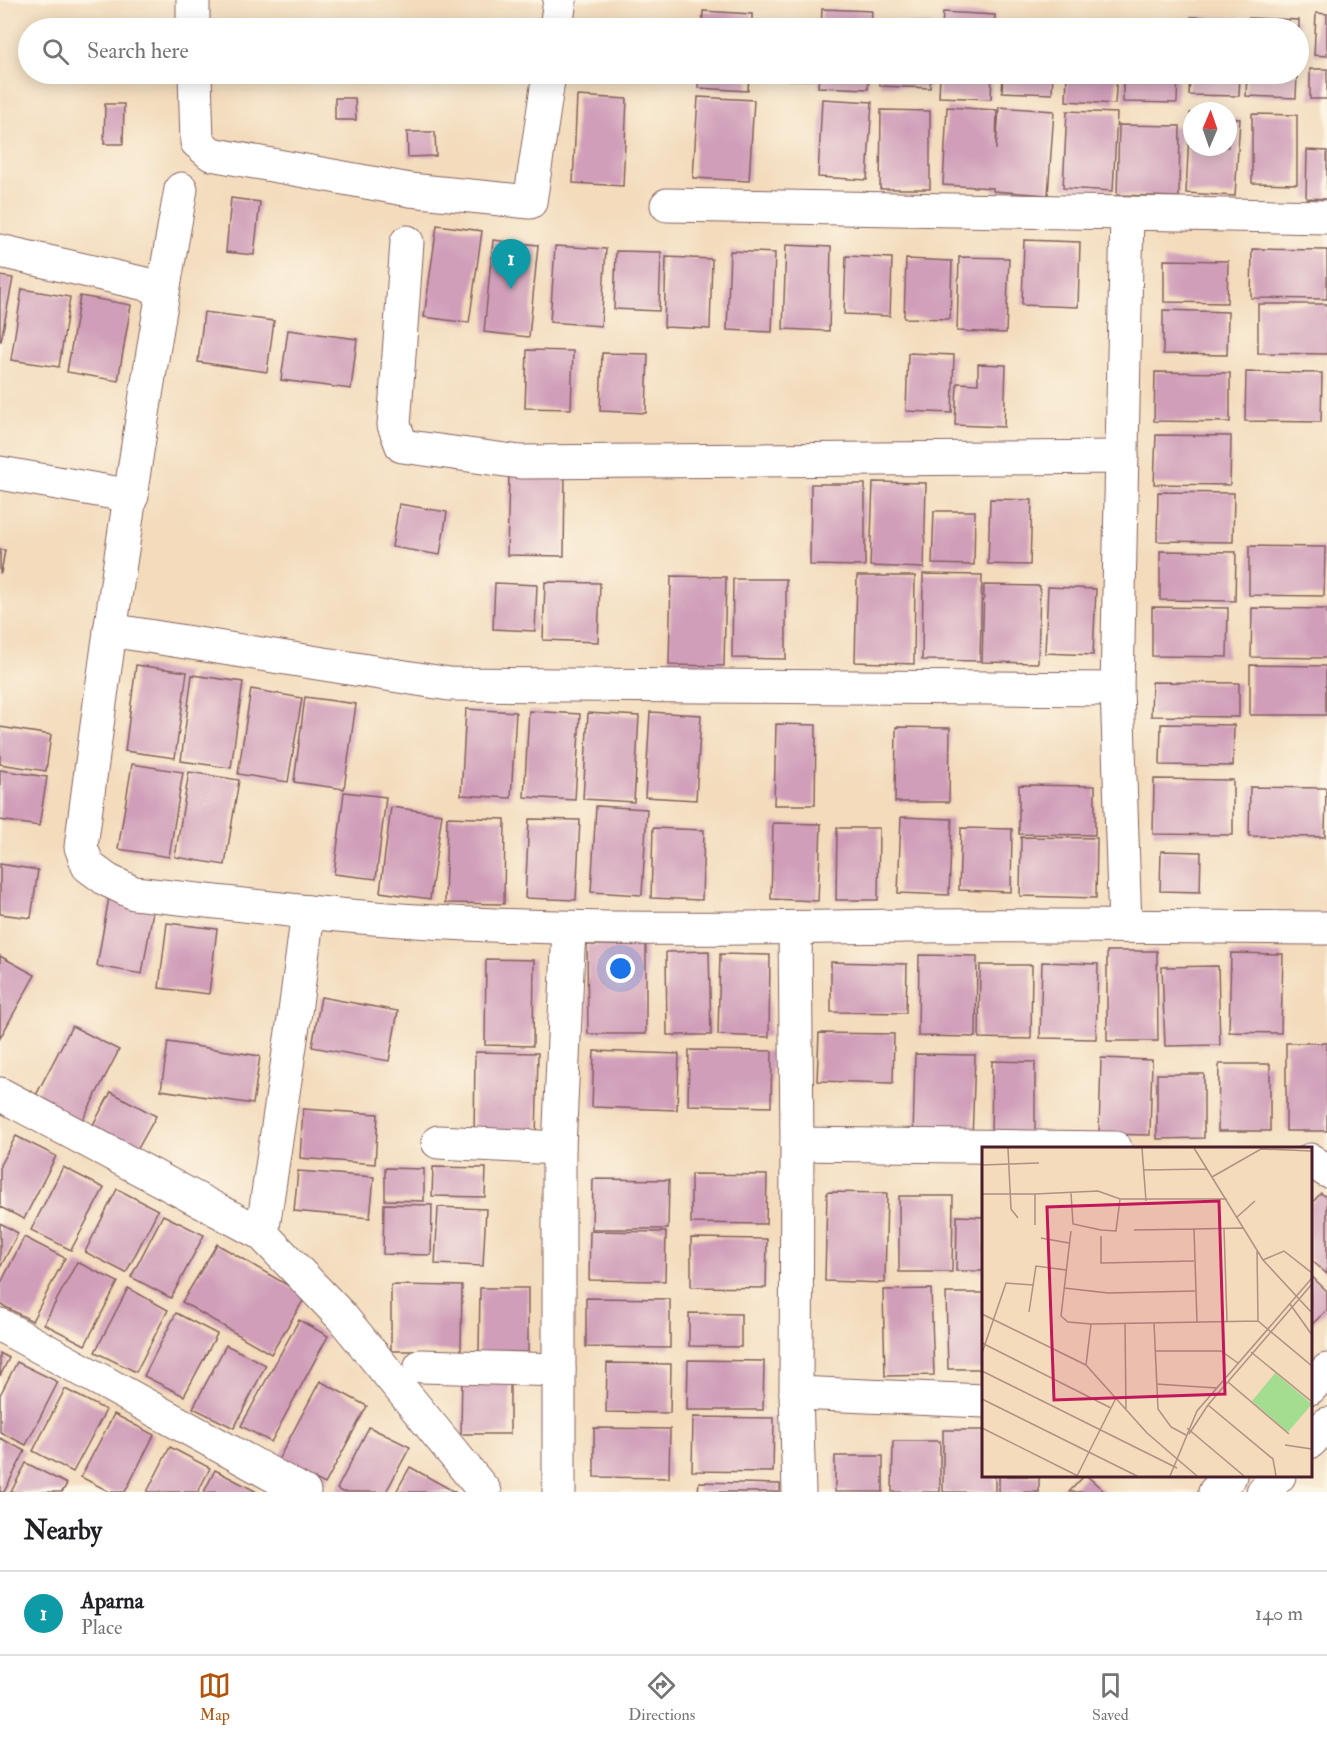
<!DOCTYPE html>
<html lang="en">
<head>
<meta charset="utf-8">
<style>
  body { margin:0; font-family:"IM FELL Double Pica",serif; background:#f2f2f2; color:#202124 }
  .compass { position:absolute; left:1183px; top:102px; width:54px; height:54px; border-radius:50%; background:#fff; box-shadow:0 3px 15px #0003; rotate:2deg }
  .you { position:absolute; left:621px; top:969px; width:21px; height:21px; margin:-15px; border:4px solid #fff; border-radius:50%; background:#1a73e8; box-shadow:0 0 0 9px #1a73e833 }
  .badge { display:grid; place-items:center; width:39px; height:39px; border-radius:50%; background:#b45309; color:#fff; font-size:20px; font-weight:700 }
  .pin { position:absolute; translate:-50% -50px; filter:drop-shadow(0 2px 3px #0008) }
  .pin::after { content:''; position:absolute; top:32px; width:21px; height:18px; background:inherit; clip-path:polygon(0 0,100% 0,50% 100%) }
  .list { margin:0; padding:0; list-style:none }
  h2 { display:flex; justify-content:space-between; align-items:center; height:78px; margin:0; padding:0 24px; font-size:26px }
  h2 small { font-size:20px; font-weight:400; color:#757577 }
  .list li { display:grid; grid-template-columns:39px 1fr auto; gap:18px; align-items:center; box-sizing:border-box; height:84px; padding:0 24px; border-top:2px solid #e0e0e0 }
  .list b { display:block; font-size:22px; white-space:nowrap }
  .list p { margin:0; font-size:20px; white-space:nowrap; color:#757577 }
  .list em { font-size:20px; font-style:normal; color:#757577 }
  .icon { flex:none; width:33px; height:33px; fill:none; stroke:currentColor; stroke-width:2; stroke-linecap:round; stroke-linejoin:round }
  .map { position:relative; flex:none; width:1327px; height:1492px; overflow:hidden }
  .search { position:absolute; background:#fff; box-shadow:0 3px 15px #0003; left:18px; right:18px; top:18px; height:66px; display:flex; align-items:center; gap:15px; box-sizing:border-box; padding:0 21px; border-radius:33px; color:#757577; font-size:22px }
  .sheet { height:162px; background:#fff }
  nav { display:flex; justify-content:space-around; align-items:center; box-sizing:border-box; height:84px; border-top:2px solid #e0e0e0; background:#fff; font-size:16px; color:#757577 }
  nav a { display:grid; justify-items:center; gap:3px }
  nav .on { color:#b45309 }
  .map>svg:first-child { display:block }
  .building { fill:#d09eb9 }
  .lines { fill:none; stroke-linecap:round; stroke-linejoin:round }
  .minor-casing { stroke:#85615e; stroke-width:35 }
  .tertiary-casing { stroke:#85615e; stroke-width:35 }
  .minor { stroke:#fff; stroke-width:33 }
  .tertiary { stroke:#fff; stroke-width:33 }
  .inset-road { fill:none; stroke:#af9082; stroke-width:1.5 }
  .view { fill:#c2185b; fill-opacity:0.15; stroke:#c2185b; stroke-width:3 }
  .inset-edge { fill:none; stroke:#4a1f2b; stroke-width:3 }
</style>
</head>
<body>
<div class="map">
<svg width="1327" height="1492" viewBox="0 0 1327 1492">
  <rect width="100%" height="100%" fill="#fcf5e5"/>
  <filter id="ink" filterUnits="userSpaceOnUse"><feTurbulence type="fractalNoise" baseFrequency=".0167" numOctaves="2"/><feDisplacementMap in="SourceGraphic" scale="12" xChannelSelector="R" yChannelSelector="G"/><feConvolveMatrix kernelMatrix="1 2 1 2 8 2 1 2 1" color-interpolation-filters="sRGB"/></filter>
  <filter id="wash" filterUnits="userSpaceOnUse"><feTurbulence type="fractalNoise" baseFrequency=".008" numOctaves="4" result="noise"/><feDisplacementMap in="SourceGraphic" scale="24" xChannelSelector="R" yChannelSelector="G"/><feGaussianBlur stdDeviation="1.35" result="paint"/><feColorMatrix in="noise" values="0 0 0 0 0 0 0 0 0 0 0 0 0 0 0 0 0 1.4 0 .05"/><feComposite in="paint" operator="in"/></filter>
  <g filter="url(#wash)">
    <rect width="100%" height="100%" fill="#f3dbbc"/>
    <g id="blocks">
      <g class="building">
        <path d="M822 9 872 11 871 28H821Z"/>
        <path d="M703 11 752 14V28H702Z"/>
        <path d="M943 12 995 15 994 28H942Z"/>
        <path d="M1316 13 1327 14V56L1314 55Z"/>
        <path d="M1191 17 1241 18V28H1191Z"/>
        <path d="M1249 18 1299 20V28H1249Z"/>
        <path d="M882 22 932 24V28H882Z"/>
        <path d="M1005 22 1055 25V28H1005Z"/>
        <path d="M763 23 813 24V28H763Z"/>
        <path d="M1070 23 1120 26 1119 28H1070Z"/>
        <path d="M1124 25 1172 27V28H1124Z"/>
        <rect x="1310" y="69" width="17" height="30"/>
        <path d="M406 74H434V77L406 75Z"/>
        <path d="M699 74H749L748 91 698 88Z"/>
        <rect x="762" y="74" width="50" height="6"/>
        <path d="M819 74H869L868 89 818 87Z"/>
        <path d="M880 74H931L930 88 880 86Z"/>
        <path d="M940 74H992L991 99 939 97Z"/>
        <path d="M1003 74H1053L1052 94 1002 92Z"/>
        <path d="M1067 74H1117L1115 104 1066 101Z"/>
        <path d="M1123 74H1178L1177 103 1123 102Z"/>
        <path d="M1190 74H1240L1239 96 1189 95Z"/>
        <path d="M1247 74H1297L1296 98 1246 96Z"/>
        <path d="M577 96 627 99 623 186 573 183Z"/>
        <path d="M698 97 754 100 749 181 693 178Z"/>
        <path d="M335 98H355L356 120H335Z"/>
        <path d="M822 99 872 102 867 180 818 177Z"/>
        <path d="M105 104H124L123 144H104Z"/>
        <path d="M947 107 997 110 996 150 999 107 1054 111 1048 195 993 191V188L943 185Z"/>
        <path d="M881 110 930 111V189H880Z"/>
        <path d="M1067 111 1117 113 1113 191 1063 188Z"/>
        <path d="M1190 113H1192V147H1228V118L1240 119 1235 196 1186 193Z"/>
        <path d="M1252 114 1297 115V184L1252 183Z"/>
        <path d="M1119 125 1180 126 1179 197 1117 195Z"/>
        <path d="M407 132H435L436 156 408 157Z"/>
        <path d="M1307 150 1327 151V199L1306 198Z"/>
        <path d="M231 198 260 202 254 255 226 252Z"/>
        <path d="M437 225 482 231 469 323 424 317Z"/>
        <path d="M493 240 538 245 529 337 484 332Z"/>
        <path d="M1024 240 1080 242 1078 307 1022 305Z"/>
        <path d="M786 245 831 247 829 331 783 329Z"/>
        <path d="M555 246 606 249 601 326 550 322Z"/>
        <path d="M1252 249 1327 250V299L1251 298Z"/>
        <path d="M616 251 661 252 659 311 614 309Z"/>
        <path d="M730 251 775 253 772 332 727 330Z"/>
        <path d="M846 256 892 258 890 316 844 314Z"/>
        <path d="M666 257 712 259 710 329 664 327Z"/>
        <path d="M959 257 1009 258 1006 333 957 331Z"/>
        <path d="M906 259 952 261 950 319 904 318Z"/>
        <path d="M1164 260 1228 261 1227 303 1164 302Z"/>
        <path d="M0 276 13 278 1 341H0Z"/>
        <path d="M22 289 70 297 59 367 11 360Z"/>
        <path d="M80 296 131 305 118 381 67 372Z"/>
        <path d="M1258 304H1327V354L1258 353Z"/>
        <path d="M1163 310 1228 312 1227 355 1163 354Z"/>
        <path d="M204 312 274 321 267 372 198 362Z"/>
        <path d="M288 330 357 339 351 389 281 380Z"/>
        <path d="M527 350 573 351 571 409 525 408Z"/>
        <path d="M602 353 648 354 646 413 600 411Z"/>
        <path d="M908 353 954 355 952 413 906 411Z"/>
        <path d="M978 364 1006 365 1004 427 955 425 957 383 978 384Z"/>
        <path d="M1155 372 1230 373V422L1154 421Z"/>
        <path d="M1246 372 1322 373 1321 422 1245 421Z"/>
        <path d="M1156 435 1231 436 1230 485 1154 484Z"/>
        <path d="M509 473 565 475 564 556 507 555Z"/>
        <path d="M873 482 926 483 924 568 870 566Z"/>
        <path d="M811 484H865V566L810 565Z"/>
        <path d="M1158 492 1234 493 1233 542 1157 541Z"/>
        <path d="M990 499 1032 500 1030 565 988 564Z"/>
        <path d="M399 504 447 512 440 555 392 547Z"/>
        <path d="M934 511H975L974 565 932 564Z"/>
        <path d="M1249 546 1325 547 1324 596 1249 595Z"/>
        <path d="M0 550H5L1 573H0Z"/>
        <path d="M1160 551 1236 552 1235 601 1160 600Z"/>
        <path d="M923 574 982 575 980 661 922 660Z"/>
        <path d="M671 576 726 577 724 666 669 665Z"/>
        <path d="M857 576H915L914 664 855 662Z"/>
        <path d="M733 579H786V659L732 658Z"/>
        <path d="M545 582 600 583 598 642 543 640Z"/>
        <path d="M495 583 537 585 535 631 493 629Z"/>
        <path d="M984 585 1040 586 1038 663 982 662Z"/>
        <path d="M1048 587 1096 589 1093 655 1045 653Z"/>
        <path d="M1152 607 1228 608 1227 657 1152 656Z"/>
        <path d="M1252 608 1327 609V658L1251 657Z"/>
        <path d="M136 665 187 672 175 758 125 751Z"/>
        <path d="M1250 665 1326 666V715H1250Z"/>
        <path d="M192 675 243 682 231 768 181 761Z"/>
        <path d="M1152 682 1239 683V717L1151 716Z"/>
        <path d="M251 689 302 698 288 782 238 774Z"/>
        <path d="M305 697 356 704 344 789 294 782Z"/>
        <path d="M466 709 516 712 511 798 461 795Z"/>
        <path d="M529 711 580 714 575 800 524 797Z"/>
        <path d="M650 712 701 715 696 800 645 797Z"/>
        <path d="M588 713 639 716 634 802 583 799Z"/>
        <path d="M776 724 816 725 815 805H774Z"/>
        <path d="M1161 724 1234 725 1233 766 1160 765Z"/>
        <path d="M0 727 51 735 46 771 0 764Z"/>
        <path d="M896 727 950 728 949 802H895Z"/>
        <path d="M132 764 183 772 169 857 118 849Z"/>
        <path d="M0 770 47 777 39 826 0 820Z"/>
        <path d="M189 772 239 780 225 865 175 857Z"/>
        <path d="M1154 779 1233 780V835L1153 834Z"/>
        <path d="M1019 785 1095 786V835L1019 834Z"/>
        <path d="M1250 787 1326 788 1325 837 1249 836Z"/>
        <path d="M344 792 386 797 376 879 334 874Z"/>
        <path d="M596 806 647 809 642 895 591 892Z"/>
        <path d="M391 807 442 814 430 899 380 892Z"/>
        <path d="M447 817 505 819 504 904 445 903Z"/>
        <path d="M901 817 952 819 949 895 898 893Z"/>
        <path d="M529 819 580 820 576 900 525 898Z"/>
        <path d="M773 823 821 824 818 901 771 899Z"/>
        <path d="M653 828 704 830 702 900 651 898Z"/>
        <path d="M837 828H879L878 900H836Z"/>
        <path d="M961 828 1012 829 1011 892 959 890Z"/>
        <path d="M1021 837 1097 838 1096 898 1020 896Z"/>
        <path d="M1161 851 1201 852 1200 892 1160 891Z"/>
        <path d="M0 864 38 870 31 918 0 914Z"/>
        <path d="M109 897 154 905 142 974 97 966Z"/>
        <path d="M167 923 217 929 209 994 159 988Z"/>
        <path d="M587 945H646V1034H588Z"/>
        <path d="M709 951 711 1035H667L666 952Z"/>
        <path d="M1107 951H1157L1158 1041H1107Z"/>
        <path d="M1231 953 1283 954 1281 1033 1229 1032Z"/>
        <path d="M720 954 770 955 769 1037 718 1035Z"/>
        <path d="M919 955 977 956 976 1037 918 1036Z"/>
        <path d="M0 956 35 975 0 1038Z"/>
        <path d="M486 959 534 960 533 1046 485 1045Z"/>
        <path d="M831 962 907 964 906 1013 831 1012Z"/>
        <path d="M1042 962 1098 964 1096 1039 1040 1038Z"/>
        <path d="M980 965H1032L1031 1039 979 1038Z"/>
        <path d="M1218 966 1220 1045 1165 1046 1162 967Z"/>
        <path d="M321 997 398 1011 389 1061 312 1047Z"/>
        <path d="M72 1026 119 1050 81 1123 34 1099Z"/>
        <path d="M819 1033 894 1034 893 1083 817 1081Z"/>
        <path d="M168 1042 260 1056 253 1104 161 1090Z"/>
        <rect x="1286" y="1043" width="41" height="88"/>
        <path d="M689 1050 772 1051 771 1107 688 1105Z"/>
        <path d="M594 1051 679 1054 677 1110 592 1107Z"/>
        <path d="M475 1052 538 1053 536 1139 474 1138Z"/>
        <path d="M915 1054 975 1055 972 1140 913 1139Z"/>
        <path d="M1101 1058 1152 1060 1150 1135 1099 1134Z"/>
        <path d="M992 1061 1035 1062V1138L991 1139Z"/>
        <path d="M1219 1064H1270V1131H1218Z"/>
        <path d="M1157 1074H1204V1138L1157 1139Z"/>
        <path d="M111 1092 156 1116 135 1154 90 1130Z"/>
        <path d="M303 1109 378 1114 375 1164 300 1158Z"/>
        <path d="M16 1136 56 1156 24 1219 0 1207V1165Z"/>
        <path d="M63 1167 104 1188 71 1250 31 1230Z"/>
        <path d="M433 1167 486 1168 485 1197 432 1196Z"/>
        <path d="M385 1168 424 1169V1201L385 1200Z"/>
        <path d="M298 1171 374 1177 370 1218 294 1211Z"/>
        <path d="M691 1174 767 1175 766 1224 691 1223Z"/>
        <path d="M593 1179 669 1180 668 1229H592Z"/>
        <path d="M117 1189 158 1210 126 1273 85 1252Z"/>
        <path d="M827 1192 887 1193 885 1283 825 1281Z"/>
        <path d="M1321 1193 1327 1198V1274L1310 1259V1205Z"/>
        <path d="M899 1196H953L952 1272H899Z"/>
        <path d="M384 1204 432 1205 431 1255 383 1254Z"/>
        <path d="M438 1207 486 1209 483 1266 435 1264Z"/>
        <path d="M163 1215 204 1235 171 1298 131 1277Z"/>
        <path d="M957 1216 984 1217V1271H956Z"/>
        <path d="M0 1223 18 1233 0 1268Z"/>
        <path d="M590 1231 666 1232 665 1281 589 1280Z"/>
        <path d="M24 1237 65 1258 32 1321 0 1304V1285Z"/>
        <path d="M691 1238 767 1239 766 1288 691 1287Z"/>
        <path d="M217 1244 306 1296 271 1354 182 1302Z"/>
        <path d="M77 1262 118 1282 85 1345 44 1324Z"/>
        <path d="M1310 1275 1327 1291V1310L1310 1326Z"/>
        <path d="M391 1285 462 1286 461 1351H391Z"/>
        <path d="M128 1288 168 1310 136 1372 95 1352Z"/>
        <path d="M480 1288H528V1352H479Z"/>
        <path d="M931 1289 934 1375 885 1376 883 1290Z"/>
        <path d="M946 1293H984V1369H948Z"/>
        <path d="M586 1298 670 1299V1348L586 1347Z"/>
        <path d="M176 1313 217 1334 184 1396 144 1376Z"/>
        <path d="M689 1313 741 1314V1347L689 1346Z"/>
        <path d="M299 1320 328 1336 271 1442 241 1426Z"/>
        <path d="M226 1345 266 1365 234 1428 193 1408Z"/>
        <path d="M0 1353 9 1358 0 1376Z"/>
        <path d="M688 1360 764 1361 763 1410H687Z"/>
        <path d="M17 1362 58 1382 26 1445 0 1432V1395Z"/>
        <path d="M607 1363 671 1364 670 1413 606 1412Z"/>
        <path d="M462 1370 510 1371V1434H461Z"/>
        <path d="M320 1381 367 1406 325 1484 278 1460Z"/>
        <path d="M65 1389 106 1410 73 1472 33 1451Z"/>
        <path d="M114 1414 154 1435 125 1492H110L81 1477Z"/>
        <path d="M693 1417 774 1418 773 1472 692 1471Z"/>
        <path d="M369 1427 410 1447 386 1492H342L337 1489Z"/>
        <path d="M594 1428 670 1429 669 1478 594 1477Z"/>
        <path d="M943 1430H984V1476H995V1492H943Z"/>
        <path d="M0 1438 25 1451 4 1492H0Z"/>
        <path d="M893 1441H940V1492H892Z"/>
        <path d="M170 1447 210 1468 198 1492H147Z"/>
        <rect x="835" y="1456" width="48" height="36"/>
        <path d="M26 1463 67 1484 62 1492H11Z"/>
        <path d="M410 1467 455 1492H396Z"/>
        <path d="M215 1470 257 1492H204Z"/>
        <rect x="999" y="1476" width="40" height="16"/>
        <path d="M1084 1476H1087L1105 1492H1069Z"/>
        <path d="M699 1482 780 1484V1492H698Z"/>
      </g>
    </g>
  </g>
  <g filter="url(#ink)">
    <use href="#blocks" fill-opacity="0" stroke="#85615e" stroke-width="1.5"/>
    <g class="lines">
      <defs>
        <g id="minor">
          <path d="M193 0V28"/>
          <path d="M556 28 560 0"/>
          <path d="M195 74 197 142 211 154 410 190 530 202 549 74"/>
          <path d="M667 205 1127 213"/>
          <path d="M407 242 394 425 402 446 520 462 1122 457"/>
          <path d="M0 251 163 288"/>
          <path d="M0 473 132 496"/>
          <path d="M110 630 449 684 1117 689"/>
          <path d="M308 912C507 933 707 929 907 926 1047 925 1187 927 1327 928"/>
          <path d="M1125 926 1117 689 1127 213 1327 217"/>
          <path d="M795 928 797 1144 796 1393 799 1492"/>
          <path d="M0 1094 262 1234 295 1012 308 912 134 893 107 880 88 866 81 847C109 627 142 407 181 189"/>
          <path d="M438 1142 559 1148"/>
          <path d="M797 1144 1115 1148"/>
          <path d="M1310 1160 1327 1171"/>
          <path d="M262 1234 341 1316 485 1492"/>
          <path d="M0 1325 304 1492"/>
          <path d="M421 1366 559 1370"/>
          <path d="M796 1393 984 1401"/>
          <path d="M559 1492V1148L569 928"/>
        </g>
        <g id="tertiary">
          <path d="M1310 1388 1327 1370"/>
          <path d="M1310 1442 1327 1424"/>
          <path d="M1215 1492 1230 1476"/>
          <path d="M1263 1492 1279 1476"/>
        </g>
      </defs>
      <use href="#minor" class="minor-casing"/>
      <use href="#tertiary" class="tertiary-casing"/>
      <use href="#minor" class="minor"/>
      <use href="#tertiary" class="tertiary"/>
    </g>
  </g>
  <g transform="translate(982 1147)">
    <rect width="330" height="330" fill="#f3dbbc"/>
    <path d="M293 226 330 257 306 285 270 254Z" fill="#a2dd90"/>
    <path class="inset-road" d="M26 1 29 62 36 71M160 1 164 54M212 1 281 113 330 166M0 18 57 16M161 23 225 22M230 30 279 2 330 4M89 46 91 77 119 83 134 84 138 52M0 47H53V78M53 47 116 44 138 52H245M255 70 273 54M242 82 245 174M152 83 212 82M119 89V116L212 114M59 91 87 96M281 113 302 104 330 126M82 141 126 146 213 144M308 157 330 188M47 165 54 119 84 123M0 167 104 218 109 177 86 175 79 169 89 84M276 174 330 219M215 175 212 82 262 81M172 176 176 262 189 280 204 288M109 177 276 174 275 103M143 177 144 263M0 196 129 261M173 204H239L256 216M269 205 329 254M0 206 24 136 51 138M104 218 165 286 215 329M0 224 195 321M246 235 307 287M174 237 235 241M0 252 155 329M226 258 291 312 294 329M0 281 96 329M205 281 262 329M207 287 226 258 330 137M303 298 330 302M95 329 134 251M188 329 215 264 330 131"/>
    <path class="view" d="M237 54 243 247 72 253 65 60Z"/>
    <rect width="330" height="330" class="inset-edge"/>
  </g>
</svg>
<svg class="compass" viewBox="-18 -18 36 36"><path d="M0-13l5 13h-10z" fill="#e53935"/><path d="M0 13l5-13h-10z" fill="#757577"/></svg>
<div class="you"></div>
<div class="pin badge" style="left:511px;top:289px;background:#0f9aa8">1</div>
<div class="search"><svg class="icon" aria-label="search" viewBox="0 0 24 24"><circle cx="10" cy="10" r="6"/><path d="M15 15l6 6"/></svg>Search here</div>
</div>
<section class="sheet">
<h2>Nearby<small></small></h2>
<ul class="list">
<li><span class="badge" style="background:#0f9aa8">1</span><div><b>Aparna</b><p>Place</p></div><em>140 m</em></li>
</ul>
</section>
<nav>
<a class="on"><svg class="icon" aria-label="map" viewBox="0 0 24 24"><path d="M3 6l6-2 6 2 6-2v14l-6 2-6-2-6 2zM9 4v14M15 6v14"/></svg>Map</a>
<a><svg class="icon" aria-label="directions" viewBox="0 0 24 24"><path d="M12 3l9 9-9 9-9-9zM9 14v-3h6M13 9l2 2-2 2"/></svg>Directions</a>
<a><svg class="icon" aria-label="saved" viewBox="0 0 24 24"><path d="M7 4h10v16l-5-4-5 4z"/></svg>Saved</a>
</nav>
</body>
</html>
